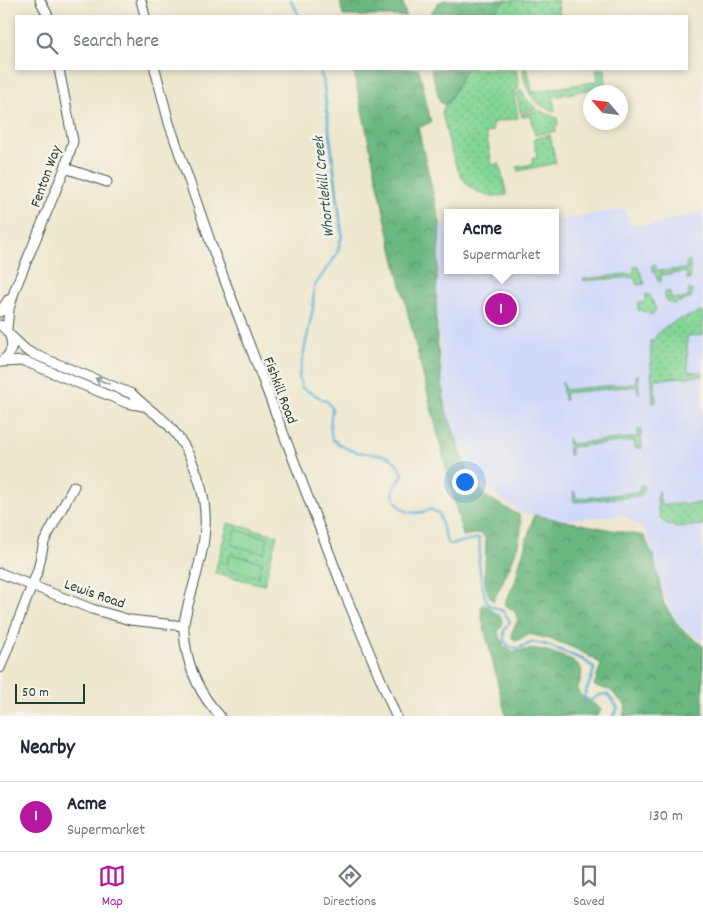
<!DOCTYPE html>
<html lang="en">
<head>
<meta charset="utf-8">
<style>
  body { margin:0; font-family:Dekko,sans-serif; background:#f2f2f3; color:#1f2937 }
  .compass { position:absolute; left:583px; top:85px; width:45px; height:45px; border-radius:50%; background:#fff; box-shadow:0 2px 8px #0003; rotate:298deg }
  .scale { position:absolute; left:15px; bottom:12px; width:70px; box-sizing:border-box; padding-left:5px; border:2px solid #1f3d34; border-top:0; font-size:14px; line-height:18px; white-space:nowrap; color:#1f3d34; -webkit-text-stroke:4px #f7f3e8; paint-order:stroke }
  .you { position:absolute; left:464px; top:481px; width:18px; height:18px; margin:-12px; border:4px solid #fff; border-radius:50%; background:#1a73e8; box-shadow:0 0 0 8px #1a73e833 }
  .badge { display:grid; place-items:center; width:32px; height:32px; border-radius:50%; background:#b5179e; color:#fff; font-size:16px; font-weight:700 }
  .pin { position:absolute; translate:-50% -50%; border:2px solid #fff; box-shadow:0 1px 5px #0006 }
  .popup { position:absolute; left:444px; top:209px; width:115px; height:65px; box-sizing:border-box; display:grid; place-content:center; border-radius:0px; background:#fff; filter:drop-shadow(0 1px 4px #0005); font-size:16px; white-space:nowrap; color:#747a83 }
  .popup b { font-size:19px; color:#1f2937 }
  .popup::after { content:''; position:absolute; left:50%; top:100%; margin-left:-10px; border:10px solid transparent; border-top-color:#fff }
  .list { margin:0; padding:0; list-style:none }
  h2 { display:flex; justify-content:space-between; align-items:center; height:65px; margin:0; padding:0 20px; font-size:21px }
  h2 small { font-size:16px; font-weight:400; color:#747a83 }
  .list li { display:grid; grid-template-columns:32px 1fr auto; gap:15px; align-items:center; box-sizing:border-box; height:70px; padding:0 20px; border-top:1px solid #e0e1e3 }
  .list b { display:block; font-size:19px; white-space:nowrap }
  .list p { margin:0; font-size:16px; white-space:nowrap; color:#747a83 }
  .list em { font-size:16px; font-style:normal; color:#747a83 }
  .icon { flex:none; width:28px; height:28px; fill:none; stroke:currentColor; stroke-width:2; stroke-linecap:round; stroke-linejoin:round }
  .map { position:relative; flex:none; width:703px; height:716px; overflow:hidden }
  .search { position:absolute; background:#fff; box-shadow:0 2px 8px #0003; left:15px; right:15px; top:15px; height:55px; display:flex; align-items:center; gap:12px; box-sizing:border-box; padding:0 18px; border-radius:0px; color:#747a83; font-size:19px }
  .sheet { height:135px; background:#fff }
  nav { display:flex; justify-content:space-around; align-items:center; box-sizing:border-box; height:70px; border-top:1px solid #e0e1e3; background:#fff; font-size:14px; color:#747a83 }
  nav a { display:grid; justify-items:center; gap:2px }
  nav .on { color:#b5179e }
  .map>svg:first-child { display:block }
  .built { fill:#d1d9f9 }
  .green { fill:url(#green-dots); stroke:#528a66 }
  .forest { fill:url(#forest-crowns); stroke:#457a5a }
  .pitch { fill:#84d697; stroke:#528a66 }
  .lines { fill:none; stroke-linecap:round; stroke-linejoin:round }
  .stream { stroke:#57b0d5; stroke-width:2.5 }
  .street-casing { stroke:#3e564b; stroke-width:11 }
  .street { stroke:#fff; stroke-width:9 }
  .oneway { stroke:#8f9e9a }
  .labels { text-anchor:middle; stroke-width:5; stroke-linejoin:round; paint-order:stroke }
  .street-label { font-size:15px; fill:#1f3d34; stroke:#f7f3e8 }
  .water-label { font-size:16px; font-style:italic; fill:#2d5a5c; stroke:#f7f3e8 }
</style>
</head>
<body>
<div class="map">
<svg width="703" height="716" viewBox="0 0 703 716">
  <defs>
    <pattern id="green-dots" width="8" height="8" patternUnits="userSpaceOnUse" patternTransform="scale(1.25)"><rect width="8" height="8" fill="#84d697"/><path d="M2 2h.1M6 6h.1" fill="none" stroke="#6baf7c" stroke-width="1.8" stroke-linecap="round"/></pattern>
    <pattern id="forest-crowns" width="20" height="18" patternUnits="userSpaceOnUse" patternTransform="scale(1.25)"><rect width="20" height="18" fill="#6bb780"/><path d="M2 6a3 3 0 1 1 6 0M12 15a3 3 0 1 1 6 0" fill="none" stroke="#57966a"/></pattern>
  </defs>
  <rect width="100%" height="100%" fill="#f7f3e8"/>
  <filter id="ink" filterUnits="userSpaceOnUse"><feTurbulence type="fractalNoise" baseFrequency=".02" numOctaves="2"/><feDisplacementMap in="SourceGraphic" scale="10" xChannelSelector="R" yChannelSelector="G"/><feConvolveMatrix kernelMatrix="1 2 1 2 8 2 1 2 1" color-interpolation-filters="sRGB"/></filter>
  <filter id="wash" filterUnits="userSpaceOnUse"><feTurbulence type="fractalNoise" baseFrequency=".0096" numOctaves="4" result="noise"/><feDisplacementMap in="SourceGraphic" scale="20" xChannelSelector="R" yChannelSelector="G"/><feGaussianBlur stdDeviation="1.12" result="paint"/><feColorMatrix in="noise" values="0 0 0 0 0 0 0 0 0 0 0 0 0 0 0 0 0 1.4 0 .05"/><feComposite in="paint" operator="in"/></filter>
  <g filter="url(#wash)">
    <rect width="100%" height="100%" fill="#ede7cd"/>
    <path class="built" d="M625 209 629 224 649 225 703 211V642L681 626 667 604 646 531 624 515 565 520 521 513 477 480 454 433 445 407 437 313 440 223H447V270H555V220Z"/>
    <g class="green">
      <path d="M506 0H557L560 16H490Z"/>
      <path d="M466 69H516L519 87 514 94 518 118 492 123 493 131 486 133 492 165 499 163 507 195C455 204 452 150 442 113L445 105 448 103Z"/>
      <path d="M523 69H528L532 92 598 81 596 69H605L606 86 553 97 555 111C531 104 526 92 523 69Z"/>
      <path d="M521 89 525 98 537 109 520 112 517 94Z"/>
      <path d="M541 111 557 118 558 125 555 126 556 131 535 135 531 116 522 117 521 114Z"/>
      <path d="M550 135 556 163 518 171 517 167 533 164 532 158 537 156 534 139Z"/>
      <path d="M690 261V280L687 279 686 272 661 275V281L659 282 651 266 655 264 657 271 686 269V262Z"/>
      <path d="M637 265 645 284 637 285 634 277 583 281 584 279 634 273V266Z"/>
      <path d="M689 289 692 290V297L689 299 673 304 667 301 664 294 665 292H670L671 299 688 298Z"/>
      <path d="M646 294 650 295 656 310 652 315 638 309V303L645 302Z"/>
      <path d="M703 311V335L687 336 688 371 703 373V376L655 379 656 402 655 403H653L650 341 654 340C661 322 687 318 703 311Z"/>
      <path d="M638 375 639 394 637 386 565 393 566 400 564 401 562 382 565 390 636 383V376Z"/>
      <path d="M638 429 641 430 642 448H635L634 441 571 447V455H569L568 437 570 444 638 437Z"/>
      <path d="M640 485H643C645 488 643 494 639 496L575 502 573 500 574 491 576 499 639 492Z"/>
      <path d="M658 490 661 505 703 503V525C685 526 661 533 658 509 657 503 657 495 658 490Z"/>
      <path d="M228 523 277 535 264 585 215 573Z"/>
    </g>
    <g class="forest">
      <path d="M340 0H402L406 16H343Z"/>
      <path d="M445 0H506L490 16H429L438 3Z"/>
      <path d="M353 69H419L431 122 418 128 440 223 436 302 437 340 445 407 468 472 485 496 519 515C529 534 502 583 493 601 477 580 489 559 485 537L480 533 463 536 392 249Z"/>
      <path d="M431 69H466L448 103 445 105 440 102Z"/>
      <path d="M534 515 644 536 654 558 664 604 680 628 703 646V716H623L626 706 610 690 594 686 601 664C579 648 555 639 528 634L517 641 512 638V632L518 620 515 612 504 604 515 583 518 569Z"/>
      <path d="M483 604 500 616 503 623 498 632 504 646 512 652C519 651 527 649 535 649 545 649 577 660 581 669 583 675 578 686 578 692 587 705 594 700 601 710L598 716H506L482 619 481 608Z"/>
    </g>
    <g class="pitch">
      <path d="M235 530 268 538 264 553 232 545Z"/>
      <path d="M230 554 262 562 258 577 226 569Z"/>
    </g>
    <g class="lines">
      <g class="stream">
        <path d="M291 0 299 16"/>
        <path d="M319 69 323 79 342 235 337 254 314 287 313 308 299 376 302 388 328 402 332 409 330 426 332 439C340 445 347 450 357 452 378 456 394 450 403 475 401 480 395 483 394 489 392 494 394 500 398 504 406 516 419 514 431 509L439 514 447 543 452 544 479 538C481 547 479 553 479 562 480 577 483 591 488 605L503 611 510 621 504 631V641L510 647 519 648 533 642 547 645 584 660 594 668C593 677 587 687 584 697L590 701 599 695 607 694 618 708 613 716"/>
      </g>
    </g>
  </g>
  <g filter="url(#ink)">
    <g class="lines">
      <defs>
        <g id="street">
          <path d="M40 0 48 16"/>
          <path d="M141 0 145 16"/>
          <path d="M155 69 169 123 215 255 345 594 396 716"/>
          <path d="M65 168 107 182"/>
          <path d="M0 312 8 300"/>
          <path d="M0 325C15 335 16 353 0 362"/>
          <path d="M7 329 9 309 15 289 65 168 73 141 59 69"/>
          <path d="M11 336 26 350 33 354 132 394C141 403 150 410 161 418 173 428 183 443 190 457 202 482 208 510 204 538 201 567 189 595 184 623 183 629 185 636 185 642 189 671 200 695 220 716"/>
          <path d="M1 362 24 361 127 403 143 406"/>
          <path d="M0 573 92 609 130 620 184 626"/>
          <path d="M0 668 38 570 44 542 74 486"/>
        </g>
      </defs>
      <use href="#street" class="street-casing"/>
      <use href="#street" class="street"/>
    </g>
    <defs><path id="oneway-shaft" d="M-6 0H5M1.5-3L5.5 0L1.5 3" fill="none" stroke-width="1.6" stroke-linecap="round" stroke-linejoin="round" transform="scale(1.25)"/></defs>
    <use class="oneway" href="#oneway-shaft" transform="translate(102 381) rotate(-158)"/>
  </g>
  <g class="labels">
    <g class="street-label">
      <text transform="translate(45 176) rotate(-70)" y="5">Fenton Way</text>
      <text transform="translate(281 390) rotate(69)" y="5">Fishkill Road</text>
      <text transform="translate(95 593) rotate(19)" y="5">Lewis Road</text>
    </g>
    <g class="water-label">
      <text transform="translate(322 187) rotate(-96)" y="6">Whortlekill Creek</text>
    </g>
  </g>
</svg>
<svg class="compass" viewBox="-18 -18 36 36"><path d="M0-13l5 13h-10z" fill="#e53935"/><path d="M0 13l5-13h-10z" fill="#747a83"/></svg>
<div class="scale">50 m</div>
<div class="you"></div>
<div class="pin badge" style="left:501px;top:309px">1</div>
<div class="popup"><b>Acme</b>Supermarket</div>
<div class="search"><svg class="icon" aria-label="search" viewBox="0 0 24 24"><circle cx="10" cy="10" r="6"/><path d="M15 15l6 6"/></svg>Search here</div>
</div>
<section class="sheet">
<h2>Nearby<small></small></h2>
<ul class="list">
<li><span class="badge">1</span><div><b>Acme</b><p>Supermarket</p></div><em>130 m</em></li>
</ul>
</section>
<nav>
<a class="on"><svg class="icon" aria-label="map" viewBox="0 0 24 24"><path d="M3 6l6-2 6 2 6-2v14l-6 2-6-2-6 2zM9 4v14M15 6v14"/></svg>Map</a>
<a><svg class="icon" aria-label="directions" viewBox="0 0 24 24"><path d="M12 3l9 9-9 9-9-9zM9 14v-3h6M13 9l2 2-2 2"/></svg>Directions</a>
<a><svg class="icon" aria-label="saved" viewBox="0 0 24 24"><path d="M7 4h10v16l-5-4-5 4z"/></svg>Saved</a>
</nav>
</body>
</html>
